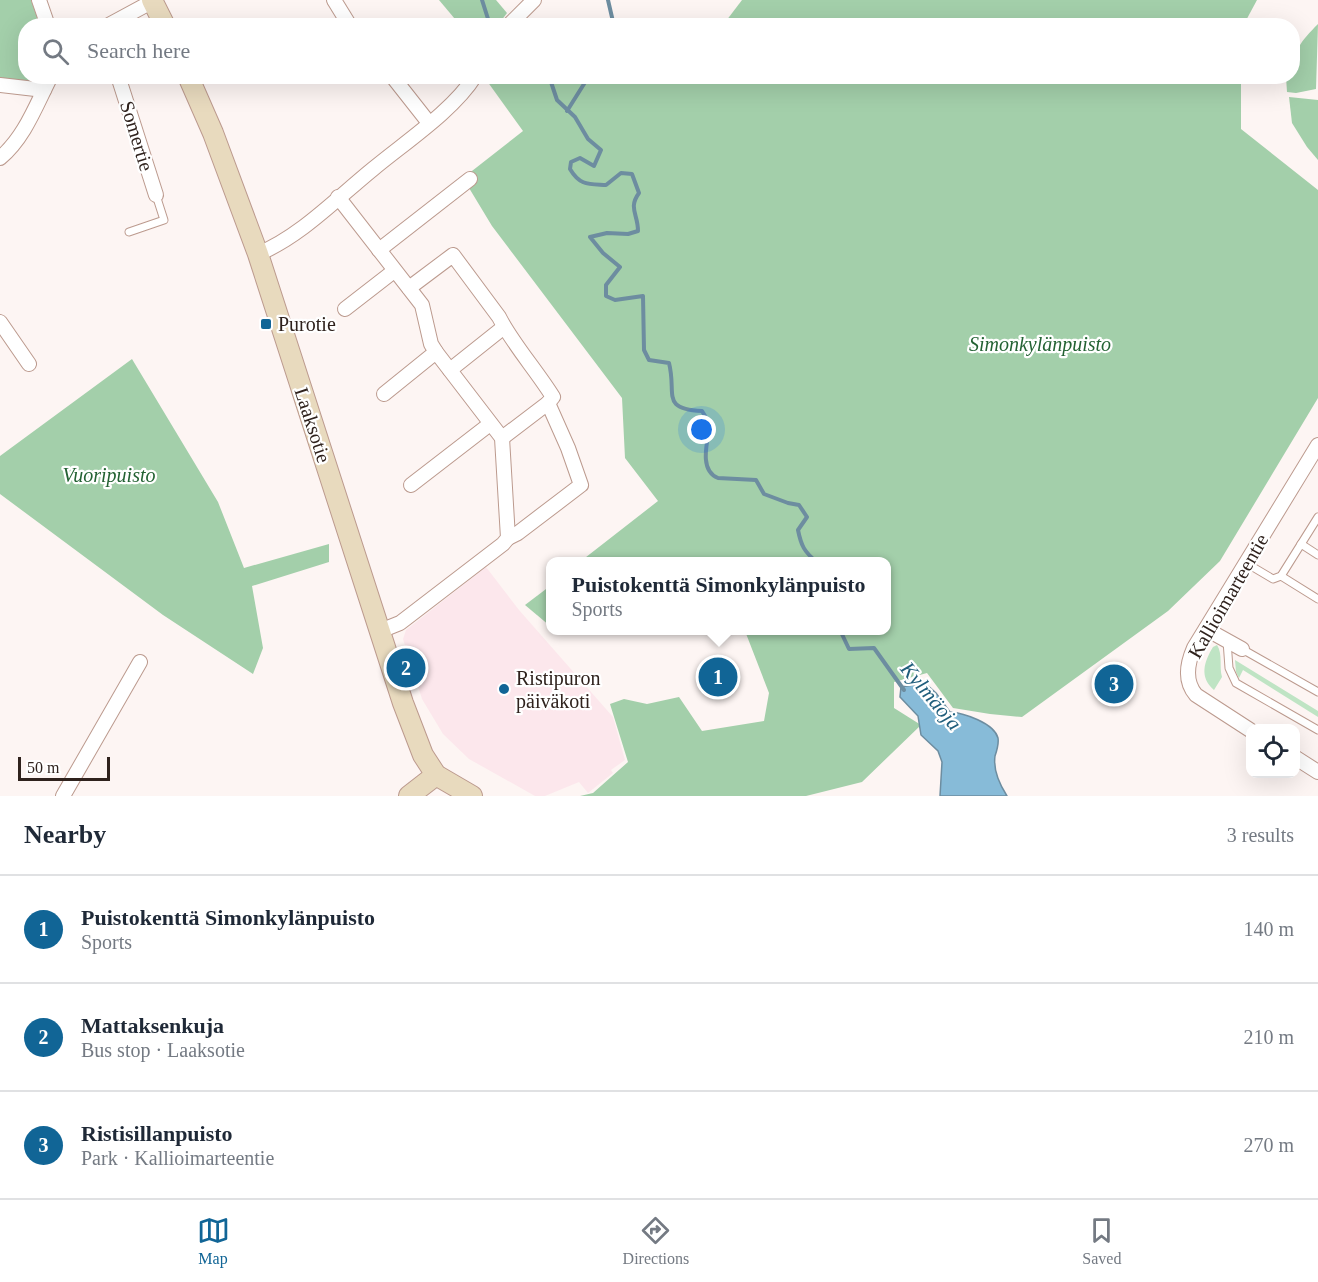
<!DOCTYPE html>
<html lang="en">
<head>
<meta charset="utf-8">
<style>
  body { margin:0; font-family:Georgia,serif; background:#f2f2f3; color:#1f2937 }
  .controls { position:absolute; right:18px; bottom:18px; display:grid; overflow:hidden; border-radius:12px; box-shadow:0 6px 24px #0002 }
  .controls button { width:54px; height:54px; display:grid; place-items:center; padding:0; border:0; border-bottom:2px solid #e0e1e3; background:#fff; color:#1f2937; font:30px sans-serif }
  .scale { position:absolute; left:18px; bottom:15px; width:92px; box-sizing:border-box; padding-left:6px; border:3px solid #2f221d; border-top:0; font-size:16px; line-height:21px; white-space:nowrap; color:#2f221d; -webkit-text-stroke:4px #fff; paint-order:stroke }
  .you { position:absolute; left:702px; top:430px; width:21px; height:21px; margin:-15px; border:4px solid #fff; border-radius:50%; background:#1a73e8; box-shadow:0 0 0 9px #1a73e833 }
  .badge { display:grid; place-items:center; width:39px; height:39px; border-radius:50%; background:#116596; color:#fff; font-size:20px; font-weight:700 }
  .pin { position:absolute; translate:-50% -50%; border:3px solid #fff; box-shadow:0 2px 6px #0006 }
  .popup { position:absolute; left:546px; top:557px; width:345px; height:78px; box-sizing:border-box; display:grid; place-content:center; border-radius:12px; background:#fff; filter:drop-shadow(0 2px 4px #0005); font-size:20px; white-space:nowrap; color:#747a83 }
  .popup b { font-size:22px; color:#1f2937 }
  .popup::after { content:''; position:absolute; left:50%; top:100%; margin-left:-12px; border:12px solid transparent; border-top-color:#fff }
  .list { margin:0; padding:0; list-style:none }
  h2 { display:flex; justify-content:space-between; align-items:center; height:78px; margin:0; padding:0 24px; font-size:26px }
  h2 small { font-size:20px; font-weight:400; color:#747a83 }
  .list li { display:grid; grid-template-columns:39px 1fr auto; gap:18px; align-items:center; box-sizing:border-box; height:108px; padding:0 24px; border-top:2px solid #e0e1e3 }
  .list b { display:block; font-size:22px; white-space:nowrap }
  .list p { margin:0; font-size:20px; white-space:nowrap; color:#747a83 }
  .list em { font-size:20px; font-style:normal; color:#747a83 }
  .icon { flex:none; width:33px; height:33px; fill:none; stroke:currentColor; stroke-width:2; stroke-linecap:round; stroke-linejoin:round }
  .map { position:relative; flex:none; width:1318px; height:796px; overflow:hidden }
  .search { position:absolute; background:#fff; box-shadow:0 6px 24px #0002; left:18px; right:18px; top:18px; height:66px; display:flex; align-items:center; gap:15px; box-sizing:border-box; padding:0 21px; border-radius:24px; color:#747a83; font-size:22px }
  .sheet { height:402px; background:#fff }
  nav { display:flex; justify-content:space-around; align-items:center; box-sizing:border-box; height:84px; border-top:2px solid #e0e1e3; background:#fff; font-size:16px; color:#747a83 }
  nav a { display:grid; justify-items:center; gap:3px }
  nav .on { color:#116596 }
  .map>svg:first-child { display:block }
  .education { fill:#fce7ec }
  .green { fill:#bfe4c4 }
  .forest { fill:#a3cfaa }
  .water { fill:#87bbd8; stroke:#6d8da0; stroke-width:1.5 }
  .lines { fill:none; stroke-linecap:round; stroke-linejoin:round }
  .stream { stroke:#6d8da0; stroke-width:4 }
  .service-casing { stroke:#bc9a8e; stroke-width:9 }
  .minor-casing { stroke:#bc9a8e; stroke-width:16 }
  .secondary-casing { stroke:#bc9a8e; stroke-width:22 }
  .service { stroke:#fff; stroke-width:7 }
  .minor { stroke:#fff; stroke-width:14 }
  .secondary { stroke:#e8dabe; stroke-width:20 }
  .poi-dot { fill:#116596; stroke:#fff; stroke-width:2 }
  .labels { text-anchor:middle; stroke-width:4.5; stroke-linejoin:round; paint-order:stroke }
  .street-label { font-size:20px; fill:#2f221d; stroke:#fff }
  .poi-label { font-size:20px; fill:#2f221d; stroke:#fff; text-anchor:start }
  .park-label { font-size:20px; font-style:italic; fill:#236233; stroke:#fff }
  .water-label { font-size:21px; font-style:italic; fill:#205e7c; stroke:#fff }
</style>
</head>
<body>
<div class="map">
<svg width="1318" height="796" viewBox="0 0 1318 796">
  <rect width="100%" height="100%" fill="#fdf5f3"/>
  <path class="education" d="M486 567 519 610 613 717 625 760 611 770 613 773 588 793 579 782 545 796H535L469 759 443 734 422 699 403 639 406 630Z"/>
  <g class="green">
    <path d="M1217 645C1223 654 1219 667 1222 677L1214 690C1199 677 1204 662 1213 647Z"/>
    <path d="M1235 660 1318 711V717L1243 670 1239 678 1236 672Z"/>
  </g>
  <g class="forest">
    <path d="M0 0H31L40 25 26 26V76L36 77 23 84 0 81Z"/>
    <path d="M439 0H496L507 13 498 25H460Z"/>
    <path d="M742 0H1257L1243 26 723 25Z"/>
    <path d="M1318 24 1316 89 1296 93 1287 92 1286 77 1292 76C1292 52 1301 41 1318 24Z"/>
    <path d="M506 77H1241V129L1318 190V398L1220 561 1168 611 1022 717 990 714 953 708 927 673 894 682V708L921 725 862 782 806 796H580L593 793 628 762 610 704 624 699 647 704 679 697 702 731 764 721 769 693 745 631 886 630V562L581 561 658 501 625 458 622 398 492 226 463 178 523 131 487 81Z"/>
    <path d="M1289 97 1318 100V160L1307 147 1292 123Z"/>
    <path d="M132 359 218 502 244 568 329 544V562L252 586 263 648 253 674 163 615 0 494V456Z"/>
    <path d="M550 586V626L525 605Z"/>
  </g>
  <path class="water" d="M925 683 936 693 950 712C964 713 994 723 998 738 999 744 997 750 995 756 993 770 1000 785 1007 796H940L942 762 938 751 921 735 918 716 900 697 901 687Z"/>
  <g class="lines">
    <g class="stream">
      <path d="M482 0 489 22 493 26"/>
      <path d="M608 0 614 26"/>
      <path d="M545 76 551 82 557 100 575 117 588 139 601 150 594 166 580 158 571 162 570 169C580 186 589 184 606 185L621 173 632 174 639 193C628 208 638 214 638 231L628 234 607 233 590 237 603 253 620 267 606 285V296L615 300 643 296 644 350 649 360 669 363C677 394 660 409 702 411L710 424C708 440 698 470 718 478L756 480 764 494 788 503 799 505 807 517 798 530C801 545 804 552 817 562"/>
      <path d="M567 111 589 76"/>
      <path d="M840 630 849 649 874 648 904 690"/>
    </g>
    <defs>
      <g id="service">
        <path d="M129 232 164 220 156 195"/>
        <path d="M1301 544 1318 555"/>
        <path d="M1246 563 1273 579 1281 576 1318 517"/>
        <path d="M1281 576 1318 599"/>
        <path d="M1227 641 1229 668 1236 683 1318 730"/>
        <path d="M1242 649 1318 692"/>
      </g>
      <g id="minor">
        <path d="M39 0 48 26"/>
        <path d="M334 0 350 26"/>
        <path d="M107 26 155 0"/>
        <path d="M508 26 534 0"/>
        <path d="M118 76 156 195"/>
        <path d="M392 76 429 123"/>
        <path d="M0 85 44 90"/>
        <path d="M0 158C25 137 36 105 51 76"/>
        <path d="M338 197 422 305 431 344 436 352 502 438 508 538 503 544 400 623 380 631"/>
        <path d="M379 250 470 179"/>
        <path d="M258 254C301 236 336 199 373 169 404 143 453 111 475 76"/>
        <path d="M409 288 453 255 499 317C512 343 537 371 553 397L548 403 502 438"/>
        <path d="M345 309 394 271"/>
        <path d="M0 322 29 364"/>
        <path d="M450 370 504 327"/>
        <path d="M384 394 436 352"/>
        <path d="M411 485 490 424"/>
        <path d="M508 538 518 533 581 485 568 448 548 403"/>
        <path d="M1206 629 1242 649"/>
        <path d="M1250 730 1196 695C1184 681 1187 664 1194 648L1318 445"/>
        <path d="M1296 758 1318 772"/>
        <path d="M63 796 140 662"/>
      </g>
      <g id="secondary">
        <path d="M152 0 165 26"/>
        <path d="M188 76 213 133 258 254 403 703 423 755 436 775 472 796"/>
        <path d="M409 796 436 775"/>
      </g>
    </defs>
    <use href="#service" class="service-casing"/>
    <use href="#minor" class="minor-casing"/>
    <use href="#secondary" class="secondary-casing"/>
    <use href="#service" class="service"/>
    <use href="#minor" class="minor"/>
    <use href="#secondary" class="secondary"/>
  </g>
  <g class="poi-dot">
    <rect x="260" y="318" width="12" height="12" rx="3"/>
    <circle cx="504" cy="689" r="6"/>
  </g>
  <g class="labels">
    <g class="street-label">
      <text transform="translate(137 136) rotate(73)" y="7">Somertie</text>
      <text transform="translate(313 425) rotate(72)" y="7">Laaksotie</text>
      <text transform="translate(1228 596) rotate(-60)" y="7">Kallioimarteentie</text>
    </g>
    <g class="poi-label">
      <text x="278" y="331">Purotie</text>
      <text x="516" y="685">Ristipuron<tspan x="516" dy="23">päiväkoti</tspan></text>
    </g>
    <g class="park-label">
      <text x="1040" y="351">Simonkylänpuisto</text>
      <text x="109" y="482">Vuoripuisto</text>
    </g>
    <g class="water-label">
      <text transform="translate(931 696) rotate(50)" y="7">Kylmäoja</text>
    </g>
  </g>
</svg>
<div class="controls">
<button><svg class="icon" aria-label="locate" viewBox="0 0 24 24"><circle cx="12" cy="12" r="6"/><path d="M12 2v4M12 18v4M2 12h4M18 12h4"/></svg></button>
</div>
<div class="scale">50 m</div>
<div class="you"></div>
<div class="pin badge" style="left:718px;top:677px">1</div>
<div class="popup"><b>Puistokenttä Simonkylänpuisto</b>Sports</div>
<div class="pin badge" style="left:406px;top:668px">2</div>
<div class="pin badge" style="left:1114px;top:684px">3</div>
<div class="search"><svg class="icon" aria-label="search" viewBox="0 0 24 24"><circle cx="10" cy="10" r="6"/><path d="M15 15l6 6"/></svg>Search here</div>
</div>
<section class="sheet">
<h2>Nearby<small>3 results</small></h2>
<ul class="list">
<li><span class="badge">1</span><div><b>Puistokenttä Simonkylänpuisto</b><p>Sports</p></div><em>140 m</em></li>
<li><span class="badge">2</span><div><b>Mattaksenkuja</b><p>Bus stop · Laaksotie</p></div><em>210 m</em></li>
<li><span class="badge">3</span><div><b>Ristisillanpuisto</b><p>Park · Kallioimarteentie</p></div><em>270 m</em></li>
</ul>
</section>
<nav>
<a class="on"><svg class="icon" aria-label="map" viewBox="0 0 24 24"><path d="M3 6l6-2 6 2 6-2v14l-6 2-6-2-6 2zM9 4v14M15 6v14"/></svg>Map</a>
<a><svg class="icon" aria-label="directions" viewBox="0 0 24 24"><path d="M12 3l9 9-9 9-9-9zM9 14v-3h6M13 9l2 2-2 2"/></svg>Directions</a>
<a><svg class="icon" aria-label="saved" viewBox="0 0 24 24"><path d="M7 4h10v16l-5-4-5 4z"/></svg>Saved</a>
</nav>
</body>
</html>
